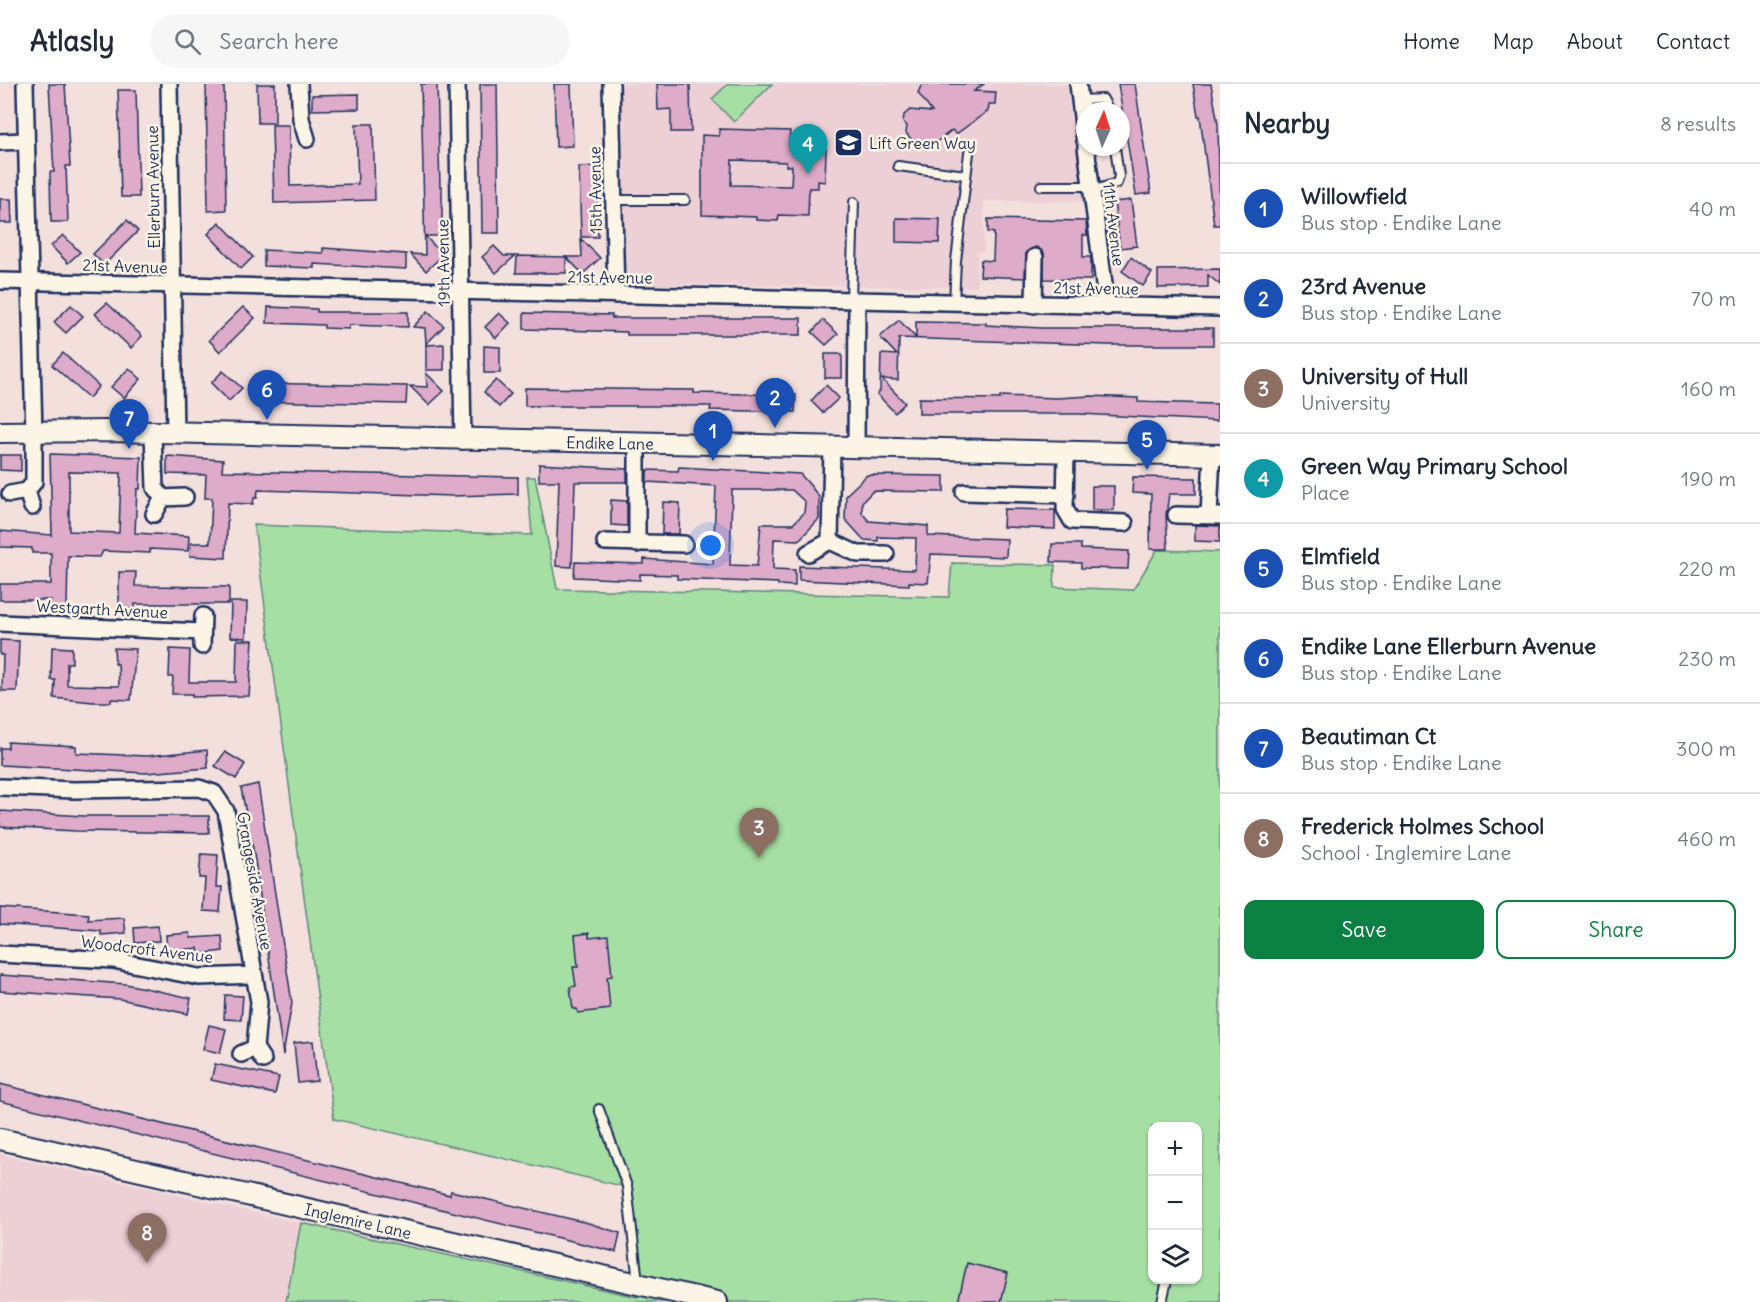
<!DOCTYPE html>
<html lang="en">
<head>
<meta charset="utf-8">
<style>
  body { margin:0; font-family:Delius,sans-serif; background:#f6f6f7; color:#1f2937 }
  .controls { position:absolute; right:18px; bottom:18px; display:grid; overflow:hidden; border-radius:12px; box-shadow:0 2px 4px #0004 }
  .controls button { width:54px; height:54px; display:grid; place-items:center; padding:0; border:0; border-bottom:2px solid #e0e1e3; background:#fff; color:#1f2937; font:30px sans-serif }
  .compass { position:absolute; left:1076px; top:18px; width:54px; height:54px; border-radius:50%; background:#fff; box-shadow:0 2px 4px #0004; rotate:3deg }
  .you { position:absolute; left:711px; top:462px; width:21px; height:21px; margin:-15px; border:4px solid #fff; border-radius:50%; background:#1a73e8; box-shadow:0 0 0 9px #1a73e833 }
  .badge { display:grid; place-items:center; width:39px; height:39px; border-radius:50%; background:#0b8043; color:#fff; font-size:20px; font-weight:700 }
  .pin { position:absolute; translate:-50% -50px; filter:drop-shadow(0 2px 3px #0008) }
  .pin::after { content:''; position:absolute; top:32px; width:21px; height:18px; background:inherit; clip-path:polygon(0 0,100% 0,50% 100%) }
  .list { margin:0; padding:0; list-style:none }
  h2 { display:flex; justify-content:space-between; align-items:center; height:78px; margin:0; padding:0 24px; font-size:26px }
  h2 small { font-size:20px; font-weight:400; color:#747a83 }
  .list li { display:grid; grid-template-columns:39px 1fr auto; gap:18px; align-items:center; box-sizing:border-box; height:90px; padding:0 24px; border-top:2px solid #e0e1e3 }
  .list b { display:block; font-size:22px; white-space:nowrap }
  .list p { margin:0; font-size:20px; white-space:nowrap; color:#747a83 }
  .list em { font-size:20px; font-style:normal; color:#747a83 }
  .actions { display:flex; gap:12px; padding:18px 24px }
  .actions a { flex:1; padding:14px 0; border:2px solid #0b8043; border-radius:12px; text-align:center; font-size:21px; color:#0b8043 }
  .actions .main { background:#0b8043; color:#fff }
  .icon { flex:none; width:33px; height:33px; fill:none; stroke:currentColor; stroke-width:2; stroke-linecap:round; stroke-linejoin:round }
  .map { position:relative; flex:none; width:1220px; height:1218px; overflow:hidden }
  header { display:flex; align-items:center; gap:36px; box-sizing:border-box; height:84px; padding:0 30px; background:#fff; border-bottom:2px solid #e0e1e3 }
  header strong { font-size:28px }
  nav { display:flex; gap:33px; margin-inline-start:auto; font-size:21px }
  .search { width:420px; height:54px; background:#f6f6f7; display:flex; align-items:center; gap:15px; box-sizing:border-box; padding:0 21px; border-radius:33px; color:#747a83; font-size:22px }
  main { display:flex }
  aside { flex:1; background:#fff }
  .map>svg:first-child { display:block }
  .built { fill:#edcfd6 }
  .green { fill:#a6dfa3; stroke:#608780; stroke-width:1.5; fill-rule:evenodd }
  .building { fill:#deabc8; stroke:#1b2f5e; stroke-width:1.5; fill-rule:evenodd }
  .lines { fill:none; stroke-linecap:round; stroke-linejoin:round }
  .service-casing { stroke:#1b2f5e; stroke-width:12 }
  .minor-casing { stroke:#1b2f5e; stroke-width:20 }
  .tertiary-casing { stroke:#1b2f5e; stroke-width:24 }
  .service { stroke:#fcf5e5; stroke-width:8 }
  .minor { stroke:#fcf5e5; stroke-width:15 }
  .tertiary { stroke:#fcf5e5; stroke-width:20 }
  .labels { text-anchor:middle; stroke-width:5; stroke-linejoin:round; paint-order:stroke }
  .poi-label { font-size:16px; fill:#1b2f5e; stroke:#fcf5e5; text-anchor:start }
  .street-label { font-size:16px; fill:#1b2f5e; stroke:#fcf5e5 }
</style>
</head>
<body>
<header>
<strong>Atlasly</strong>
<div class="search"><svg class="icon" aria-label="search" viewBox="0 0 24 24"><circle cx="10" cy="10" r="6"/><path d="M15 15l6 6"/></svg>Search here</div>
<nav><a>Home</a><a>Map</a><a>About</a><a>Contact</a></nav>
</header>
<main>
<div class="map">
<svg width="1220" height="1218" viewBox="0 0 1220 1218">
  <rect width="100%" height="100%" fill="#f3dfdc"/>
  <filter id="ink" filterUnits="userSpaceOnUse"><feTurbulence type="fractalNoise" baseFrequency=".0167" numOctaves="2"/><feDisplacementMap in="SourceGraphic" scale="12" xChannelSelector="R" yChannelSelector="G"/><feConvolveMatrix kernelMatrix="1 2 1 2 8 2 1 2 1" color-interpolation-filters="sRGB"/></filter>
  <g filter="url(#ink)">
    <g class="built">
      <path d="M620 0H1067L1084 117H984V168H977V203L638 200 623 186Z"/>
      <path d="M0 1070 642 1218H0Z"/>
    </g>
    <g class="green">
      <path d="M728 0H772L734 38 712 15Z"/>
      <path d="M527 393H535L557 505 949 513 952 479 1055 481 1054 503 1133 506 1157 466 1220 468V1218H286L301 1139 637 1213 622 1102 334 1035 254 441 532 451ZM1152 1042H1198V1196H1152Z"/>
    </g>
    <g class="building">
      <path d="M49 0H65L70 82H66L68 138H51L50 88H54Z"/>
      <path d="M206 0H224L226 126 208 127Z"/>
      <path d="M257 0H275V39H258Z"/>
      <path d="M421 0H437L440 103H442V152H425L443 171 426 187 410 170 425 171Z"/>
      <path d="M480 0H497L499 149H482Z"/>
      <path d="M554 0H571L573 62 556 63Z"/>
      <path d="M657 0H690L691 48H671V25L658 26Z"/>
      <path d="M922 0H984L974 7 996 8 995 20H989L988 27 956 50 952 46 928 65 917 62 906 49 907 42 903 38 904 31 910 26 932 28 918 9Z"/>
      <path d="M1118 0H1135L1151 109 1136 111Z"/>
      <path d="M1193 0H1211L1218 40 1220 141H1214L1200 32H1198Z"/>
      <path d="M118 6H136L139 113H121Z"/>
      <path d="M359 10V25L312 26V11Z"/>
      <path d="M356 40H373L375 116 274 119 272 41H289L290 102 358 100Z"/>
      <path d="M719 45 790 47 789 57 807 58V62L826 65 825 98 818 97V104H809L808 132 779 131 778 137 756 136V133L702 131V51L719 52ZM732 76 786 78V82H792L791 102 731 101Z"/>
      <path d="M596 82 598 153H581L579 83Z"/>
      <path d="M0 115H11L12 139H0Z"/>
      <path d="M1131 116 1137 162 1120 164 1114 118Z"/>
      <path d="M896 134 940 135 939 159 896 158Z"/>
      <path d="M988 135 1086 137 1087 151H1083V173H1091V196L1044 195V169L1036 163 1026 168 1025 194 980 192 981 176 993 177 994 149 988 148Z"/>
      <path d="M127 136 138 147 104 181 93 170Z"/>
      <path d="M219 138 253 173 241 185 208 150Z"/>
      <path d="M63 151 80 168 68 179 51 162Z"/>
      <path d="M581 155 600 174 583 190 566 173H582Z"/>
      <path d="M494 162 504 172H515L496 189 482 173Z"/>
      <path d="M323 164 406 170V185L314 180V184L264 182V166L323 169Z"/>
      <path d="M517 172 566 173V189H516Z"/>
      <path d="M1131 173 1152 189 1143 202 1122 187Z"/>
      <path d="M1220 185V201L1208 191V203L1158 204V186Z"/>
      <path d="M107 219 142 252 131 264 95 230Z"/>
      <path d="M71 221 83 232 66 249 54 238Z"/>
      <path d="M243 223 255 234 220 268 209 256Z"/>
      <path d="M268 223 317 225V228H408V243L349 241V245L324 244V241L267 239Z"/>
      <path d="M428 227 444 242 426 260 425 244 413 243Z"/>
      <path d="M499 229 510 239 496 254 485 243Z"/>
      <path d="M524 229 612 231V234H801V251H627V248L524 245Z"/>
      <path d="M823 236 838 250 826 261 812 248Z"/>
      <path d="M899 236 916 254V238L986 239V241L1041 244H1213V261H1108L899 254 898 296 882 295 905 319 895 329 877 310 880 307 881 270 897 271 880 253Z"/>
      <path d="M444 260V286H426V261Z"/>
      <path d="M484 262 500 263V289H484Z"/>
      <path d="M63 269 99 302 89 314 52 281Z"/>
      <rect x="825" y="270" width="17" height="24"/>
      <path d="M129 284 141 295 124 314 111 303Z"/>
      <path d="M223 287 242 304 229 317 211 299Z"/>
      <path d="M426 289 444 307 429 321 410 302 427 303Z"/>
      <path d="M496 296 511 310 499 323 484 308Z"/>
      <path d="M252 299 407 302 406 320 252 317Z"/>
      <path d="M826 301 839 314 823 329 811 317Z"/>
      <path d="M525 304 694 306V309L796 311 795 328 710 326 711 322H525Z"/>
      <path d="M1000 312 1057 314 1090 312 1138 314V318L1217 320V337L1080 330H919V314L1000 315Z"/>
      <path d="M50 370 141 373 140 405H137L135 449 189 452 188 467 150 465V469L103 467 100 473 68 472 67 524H51V516H0V500H51V469H32V464L0 463V447L52 451ZM69 388 121 389 119 449 69 447Z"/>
      <path d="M0 371H21V387L0 386Z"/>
      <path d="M167 372 223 376 222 387 518 393V410L453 412 258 406 257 414H254L253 420 228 419 226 474 190 472 191 459H210L212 414H205L206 391 167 390Z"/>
      <path d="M539 380 627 385V398H575L572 483 556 482 559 397H539Z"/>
      <path d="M679 383 800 390 810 401 819 413V435L799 456 774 455 773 485 795 486V502L778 501V499L677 495V491L640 490V496L574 493 575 478 644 480V475L713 480 716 402 647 398V386L678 387ZM732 406H792L805 418 804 429 793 440H761L757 482 730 481Z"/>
      <path d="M867 391 944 392V408L873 407 862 418V429L869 437 928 442V452L1007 455 1006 473 931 470 928 499 909 498V501L799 496V482L915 486 916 454 878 453V457L864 456 845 435 846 411Z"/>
      <path d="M1133 393 1196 394V410H1169L1166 431 1168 465H1150L1151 410 1132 409Z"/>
      <rect x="1092" y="402" width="22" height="24"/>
      <path d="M611 416 627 417V442L611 441Z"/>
      <path d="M663 418 680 419 679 450H662Z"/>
      <path d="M1004 425 1055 426V445L1003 443Z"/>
      <path d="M1195 441 1220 442V458L1195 457Z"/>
      <path d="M1052 460H1081V465L1129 467 1128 485 1081 484V479L1051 478Z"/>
      <path d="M119 488H136L135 502 229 503V520H135V525H119Z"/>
      <path d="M231 518H247L246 554 230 553Z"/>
      <path d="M0 556 19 557 17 607H2L3 571H0Z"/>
      <path d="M237 556H253L249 612 192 613V610H172L173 593H169L170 565 190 566 189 598H236Z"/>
      <path d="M52 563 72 564V579H67V601L119 602 118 580H115L114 564 136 565 131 616 111 615V618H93L54 614 55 596H51Z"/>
      <path d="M8 658 76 662V669L147 672 207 666 208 684 146 689 0 681V664H8Z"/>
      <path d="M225 668 245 680 236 695 215 682Z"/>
      <path d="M258 700 292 919 283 971 254 770 241 704Z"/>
      <path d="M0 727 84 732H209V749L76 747 0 743Z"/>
      <path d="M201 770 218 771 216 803H222L220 828 203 827 205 794H199Z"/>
      <path d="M0 824 89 830 88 836 124 834 126 849 101 851V847L0 840Z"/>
      <path d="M158 842 159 857 135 859 134 844Z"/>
      <path d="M190 849 191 854 222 852 223 867 199 870 198 864 167 867 166 851Z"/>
      <path d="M589 849V854L608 852 612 892 607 893 610 925 578 929 577 925H573L570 903 576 902 573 883H578L575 851Z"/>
      <path d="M0 891 126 900 191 914 188 930 120 915 0 907Z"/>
      <path d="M225 911 243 912 241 936 224 935Z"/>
      <path d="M209 941 226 945 220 969 203 965Z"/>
      <path d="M313 957 317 997 298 999 294 959Z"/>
      <path d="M215 980 279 993 275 1010 211 996Z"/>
      <path d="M0 1000 450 1111 451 1107 588 1139 620 1149 616 1168 0 1017Z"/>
      <path d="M967 1179 1008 1189 1001 1218H958Z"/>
    </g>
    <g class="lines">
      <defs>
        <g id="service">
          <path d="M1080 16 1103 15 1109 27"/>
          <path d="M898 82 966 91"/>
          <path d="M1041 102H1091"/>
          <path d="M1092 107 1117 99 1119 92 1115 63"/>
          <path d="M613 116H685"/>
          <path d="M851 216 854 118"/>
          <path d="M954 219 956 177 969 69"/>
          <path d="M599 1025 627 1102 638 1198"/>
          <path d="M1162 1218 1167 1196"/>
        </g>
        <g id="minor">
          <path d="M25 0 34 349V398L27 407"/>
          <path d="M169 0 175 349"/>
          <path d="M299 0 301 35 307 55"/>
          <path d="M457 0 463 357"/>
          <path d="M611 0 616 211"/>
          <path d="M1078 0 1085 57"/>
          <path d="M0 58 26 57"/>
          <path d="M1086 63 1107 223"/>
          <path d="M0 197 1220 224"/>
          <path d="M1034 221 1035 173"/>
          <path d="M153 349 155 404 163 414"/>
          <path d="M856 364 857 218"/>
          <path d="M1066 368 1065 425 1072 437 1125 439"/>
          <path d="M964 408 1066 411"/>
          <path d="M10 410 27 407 32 423"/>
          <path d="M154 430 163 414 185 413"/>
          <path d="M1176 431 1220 432"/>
          <path d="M1209 431 1212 371"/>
          <path d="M830 457 832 364"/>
          <path d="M605 458 684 460"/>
          <path d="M637 460V360"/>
          <path d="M808 469 830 457 858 470H886"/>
          <path d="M0 539 202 548"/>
          <path d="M202 562 203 532"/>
          <path d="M0 703 74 706 199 704 214 709 226 727 259 918 255 964"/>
          <path d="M0 870 113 876 199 893 254 891"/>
          <path d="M241 970 255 964 263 976"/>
        </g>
        <g id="tertiary">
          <path d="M0 348 110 347 1220 371"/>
          <path d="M0 1055 717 1218"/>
        </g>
      </defs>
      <use href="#service" class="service-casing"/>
      <use href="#minor" class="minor-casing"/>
      <use href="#tertiary" class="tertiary-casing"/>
      <use href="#service" class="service"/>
      <use href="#minor" class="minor"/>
      <use href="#tertiary" class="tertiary"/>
    </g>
  </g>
  <defs>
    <symbol id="school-square" viewBox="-11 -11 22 22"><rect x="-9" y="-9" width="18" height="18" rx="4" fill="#1b2f5e" stroke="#fcf5e5"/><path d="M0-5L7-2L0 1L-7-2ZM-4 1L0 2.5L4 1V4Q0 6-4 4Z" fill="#fff"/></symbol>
  </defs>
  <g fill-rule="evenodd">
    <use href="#school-square" x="832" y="42" width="33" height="33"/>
  </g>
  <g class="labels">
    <g class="poi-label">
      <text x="869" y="65">Lift Green Way</text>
    </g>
    <g class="street-label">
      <text transform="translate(153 103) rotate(-91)" y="6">Ellerburn Avenue</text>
      <text transform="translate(595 106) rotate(-91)" y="6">15th Avenue</text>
      <text transform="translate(1114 140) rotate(83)" y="6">11th Avenue</text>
      <text transform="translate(443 179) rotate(-91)" y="6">19th Avenue</text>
      <text transform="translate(125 182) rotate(2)" y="6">21st Avenue</text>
      <text transform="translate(610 193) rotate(1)" y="6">21st Avenue</text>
      <text transform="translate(1096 204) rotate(1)" y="6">21st Avenue</text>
      <text transform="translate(610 359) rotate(1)" y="6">Endike Lane</text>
      <text transform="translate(102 525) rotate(3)" y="6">Westgarth Avenue</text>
      <text transform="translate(255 797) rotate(80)" y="6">Grangeside Avenue</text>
      <text transform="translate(147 865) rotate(7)" y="6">Woodcroft Avenue</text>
      <text transform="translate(358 1137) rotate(13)" y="6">Inglemire Lane</text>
    </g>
  </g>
</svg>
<div class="controls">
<button>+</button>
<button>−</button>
<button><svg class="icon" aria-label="layers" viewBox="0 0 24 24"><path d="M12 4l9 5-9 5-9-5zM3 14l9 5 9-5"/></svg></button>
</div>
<svg class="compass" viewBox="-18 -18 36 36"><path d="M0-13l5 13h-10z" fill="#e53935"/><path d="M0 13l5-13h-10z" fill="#747a83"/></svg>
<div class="you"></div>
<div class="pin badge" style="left:713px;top:377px;background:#1a4fb4">1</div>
<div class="pin badge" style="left:775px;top:344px;background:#1a4fb4">2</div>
<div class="pin badge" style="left:759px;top:774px;background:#8d6e63">3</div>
<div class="pin badge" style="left:808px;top:90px;background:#0f9aa8">4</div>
<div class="pin badge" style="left:1147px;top:386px;background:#1a4fb4">5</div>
<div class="pin badge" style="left:267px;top:336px;background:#1a4fb4">6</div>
<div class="pin badge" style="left:129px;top:365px;background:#1a4fb4">7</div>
<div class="pin badge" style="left:147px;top:1179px;background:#8d6e63">8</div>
</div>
<aside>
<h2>Nearby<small>8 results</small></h2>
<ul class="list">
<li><span class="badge" style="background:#1a4fb4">1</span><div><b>Willowfield</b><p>Bus stop · Endike Lane</p></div><em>40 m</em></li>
<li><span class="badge" style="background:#1a4fb4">2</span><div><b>23rd Avenue</b><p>Bus stop · Endike Lane</p></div><em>70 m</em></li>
<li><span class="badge" style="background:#8d6e63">3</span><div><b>University of Hull</b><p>University</p></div><em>160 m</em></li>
<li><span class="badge" style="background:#0f9aa8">4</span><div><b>Green Way Primary School</b><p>Place</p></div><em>190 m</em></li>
<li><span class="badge" style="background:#1a4fb4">5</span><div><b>Elmfield</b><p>Bus stop · Endike Lane</p></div><em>220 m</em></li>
<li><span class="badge" style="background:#1a4fb4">6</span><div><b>Endike Lane Ellerburn Avenue</b><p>Bus stop · Endike Lane</p></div><em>230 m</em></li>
<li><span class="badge" style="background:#1a4fb4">7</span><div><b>Beautiman Ct</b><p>Bus stop · Endike Lane</p></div><em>300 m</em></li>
<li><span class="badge" style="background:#8d6e63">8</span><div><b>Frederick Holmes School</b><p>School · Inglemire Lane</p></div><em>460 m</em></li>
</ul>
<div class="actions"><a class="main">Save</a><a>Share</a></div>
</aside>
</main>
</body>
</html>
